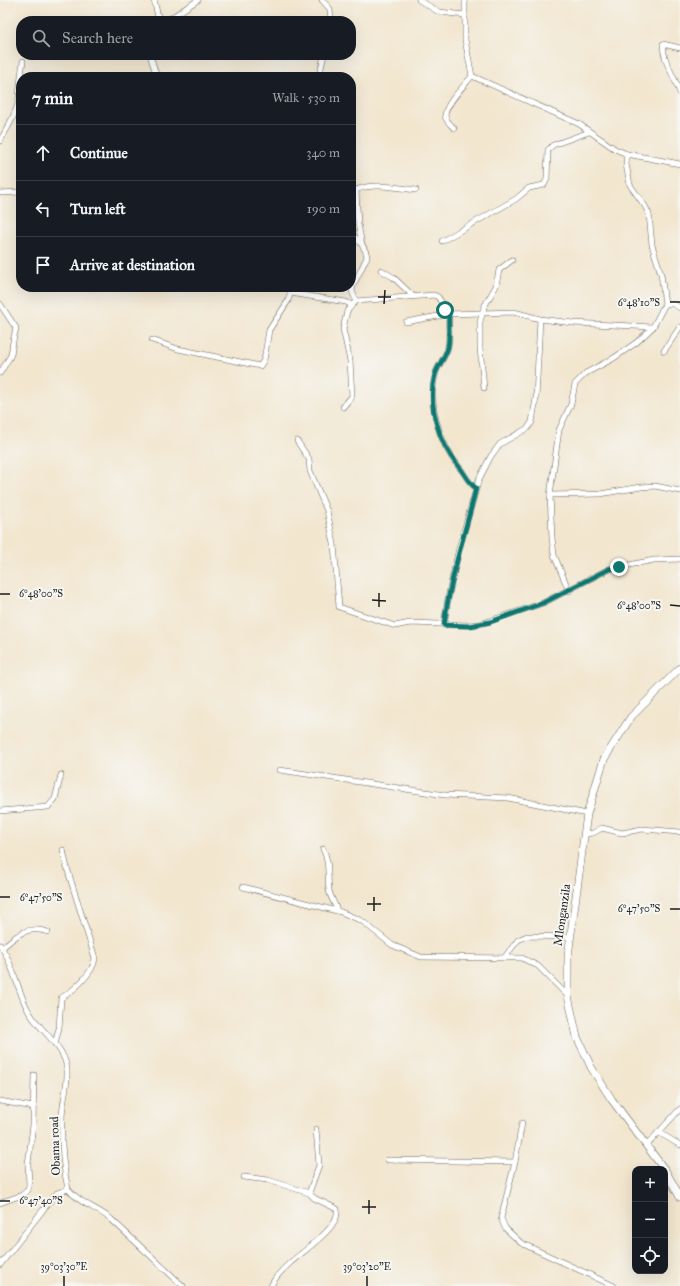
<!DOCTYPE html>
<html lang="en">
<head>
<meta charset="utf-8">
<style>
  body { margin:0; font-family:"IM FELL Great Primer",serif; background:#242831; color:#f1f3f6 }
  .controls { position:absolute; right:12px; bottom:12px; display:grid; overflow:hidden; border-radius:8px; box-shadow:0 4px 16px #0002 }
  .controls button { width:36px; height:36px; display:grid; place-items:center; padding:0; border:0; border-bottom:1px solid #363941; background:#171b24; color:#f1f3f6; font:20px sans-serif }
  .stop { position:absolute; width:12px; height:12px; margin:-9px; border:3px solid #0f766e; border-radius:50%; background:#fff }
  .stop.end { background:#0f766e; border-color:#fff; box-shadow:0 1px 4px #0008 }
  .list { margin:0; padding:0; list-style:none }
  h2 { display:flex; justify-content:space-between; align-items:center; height:52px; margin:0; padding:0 16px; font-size:17px }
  h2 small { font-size:13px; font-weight:400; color:#9ea1a6 }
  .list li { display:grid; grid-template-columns:26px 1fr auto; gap:12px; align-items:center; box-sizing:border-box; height:56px; padding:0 16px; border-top:1px solid #363941 }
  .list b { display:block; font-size:15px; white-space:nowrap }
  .list em { font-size:13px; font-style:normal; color:#9ea1a6 }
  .icon { flex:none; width:22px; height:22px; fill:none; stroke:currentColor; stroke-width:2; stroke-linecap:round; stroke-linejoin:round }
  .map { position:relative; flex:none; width:680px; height:1286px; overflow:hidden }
  .search { position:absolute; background:#171b24; box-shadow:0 4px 16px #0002; left:16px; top:16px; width:340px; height:44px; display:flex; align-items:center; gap:10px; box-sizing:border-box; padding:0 14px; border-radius:16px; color:#9ea1a6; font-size:15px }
  .panel { position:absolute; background:#171b24; box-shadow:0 4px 16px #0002; left:16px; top:72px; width:340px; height:220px; border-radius:16px }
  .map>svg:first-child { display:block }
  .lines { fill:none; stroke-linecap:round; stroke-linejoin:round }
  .street-casing { stroke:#67635b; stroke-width:6 }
  .secondary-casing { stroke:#67635b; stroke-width:8 }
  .street { stroke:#fff; stroke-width:5 }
  .secondary { stroke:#fff; stroke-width:7 }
  .route { stroke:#0f766e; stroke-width:5 }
  .ticks { fill:none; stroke:#1c1c1c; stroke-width:1.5 }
  .labels { text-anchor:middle; stroke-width:4; stroke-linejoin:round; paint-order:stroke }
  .street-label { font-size:12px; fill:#1c1c1c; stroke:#f6f6f2 }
  .ticks-label { font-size:10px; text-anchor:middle; fill:#1c1c1c; stroke:#f6f6f2; stroke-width:4; stroke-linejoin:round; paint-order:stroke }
</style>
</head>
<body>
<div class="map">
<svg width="680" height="1286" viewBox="0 0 680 1286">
  <rect width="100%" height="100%" fill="#f6f6f2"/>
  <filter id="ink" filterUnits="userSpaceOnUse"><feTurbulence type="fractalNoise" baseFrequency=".025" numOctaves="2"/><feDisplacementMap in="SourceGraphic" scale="8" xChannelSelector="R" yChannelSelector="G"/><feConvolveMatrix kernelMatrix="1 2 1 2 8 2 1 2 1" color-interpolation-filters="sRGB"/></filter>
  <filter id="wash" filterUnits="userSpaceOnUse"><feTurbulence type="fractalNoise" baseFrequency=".012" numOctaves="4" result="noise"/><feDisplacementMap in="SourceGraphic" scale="16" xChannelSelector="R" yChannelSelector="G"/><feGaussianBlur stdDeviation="0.9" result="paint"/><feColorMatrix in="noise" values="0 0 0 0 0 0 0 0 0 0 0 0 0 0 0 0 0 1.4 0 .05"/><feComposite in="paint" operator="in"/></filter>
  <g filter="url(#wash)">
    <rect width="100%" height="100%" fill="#f2e6cf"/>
  </g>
  <g filter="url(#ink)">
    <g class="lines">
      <defs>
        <g id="street">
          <path d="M154 0 159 21"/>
          <path d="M322 0 330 9 331 21"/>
          <path d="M419 0 439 12 465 15V40L472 76 579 124 615 149 627 154 680 164"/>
          <path d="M465 15V0"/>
          <path d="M166 21 198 0"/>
          <path d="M680 48 663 44C663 63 675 76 680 93"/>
          <path d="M150 55 157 77"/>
          <path d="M319 77 324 55"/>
          <path d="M454 128C451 125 446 121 445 116 445 104 465 85 472 76"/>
          <path d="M0 141C7 129 18 111 19 98 20 85 21 74 23 61"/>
          <path d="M627 154 626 164 630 185 645 206 649 214 652 245 661 274 665 304"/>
          <path d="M0 193 21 192"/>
          <path d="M351 234C359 240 366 248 367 257L353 286 352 291 356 301"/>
          <path d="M442 241 516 199 529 188 544 185 547 179 548 150 553 145 589 132"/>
          <path d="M362 245 358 224 356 190C373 182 398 188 416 190"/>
          <path d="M381 270 393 277 413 296"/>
          <path d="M290 293 346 302 352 305"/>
          <path d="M0 304 16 328 13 341 11 355 0 373"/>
          <path d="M406 322 449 314C448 325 450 337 448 347 446 356 439 364 436 372 427 403 439 443 459 467 466 475 467 482 476 488"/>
          <path d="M152 340 178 349 260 366 264 360 269 330 288 301 292 287"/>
          <path d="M664 351 680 327"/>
          <path d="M484 388 480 348V322L484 307 496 286 499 270 512 260"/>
          <path d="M343 407 352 396 350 361 343 329 347 311 356 301 434 295 438 297 449 314 514 312 540 319 573 323 653 327"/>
          <path d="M297 441 309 459 310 471 327 511 334 544 339 607 395 626 410 623 469 625 480 624 543 603 609 569 654 560 680 559"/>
          <path d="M550 495 600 494 641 487 655 486 680 491"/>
          <path d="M569 591 554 555 552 538 550 495 559 430 571 404 575 384 586 373 614 358 637 342 653 327 665 304H673L680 308"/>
          <path d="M444 625 448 598 459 548 479 479 491 456 500 444 528 428 532 422 536 398 540 319"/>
          <path d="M280 770 445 795 508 798 587 814"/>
          <path d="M0 811 48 807 55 799 61 775"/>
          <path d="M584 834 593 833 602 828 622 833 642 829 680 832"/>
          <path d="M323 849C330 862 327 876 329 890 330 897 335 903 337 911"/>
          <path d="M243 887 341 912 362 921 392 945 421 957 522 958 538 966 568 996"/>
          <path d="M0 945C12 960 18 992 28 1010 39 1031 65 1045 67 1070 68 1087 62 1103 62 1119 61 1142 63 1167 68 1189 79 1203 97 1208 111 1219L183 1286"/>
          <path d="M2 948C17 935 27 925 48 932"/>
          <path d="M504 958 518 940 527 936 570 937"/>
          <path d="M55 1044 59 1028 61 998C73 991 94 973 95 958L67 868 63 850"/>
          <path d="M0 1101 33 1107"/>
          <path d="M522 1123 515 1162 501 1218 505 1228 521 1243 614 1286"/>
          <path d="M658 1132 680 1145"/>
          <path d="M647 1145 680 1109"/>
          <path d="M388 1160 515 1162"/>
          <path d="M244 1177 268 1180 309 1193"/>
          <path d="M0 1203 22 1195 28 1190 29 1185 28 1164 33 1125 34 1075"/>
          <path d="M0 1265 50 1201 57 1193 68 1189"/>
          <path d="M271 1286C275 1277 283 1269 291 1262 303 1251 341 1227 337 1209L314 1198 309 1193 319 1165 316 1129"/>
        </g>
        <g id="secondary">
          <path d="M664 1169 612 1100 591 1067 577 1037 568 996V956L587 814 604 759 631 717 680 668"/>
          <path d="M665 1170 680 1197"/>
        </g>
      </defs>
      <use href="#street" class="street-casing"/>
      <use href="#secondary" class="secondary-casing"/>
      <use href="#street" class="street"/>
      <use href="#secondary" class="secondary"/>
    </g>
  </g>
  <g class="lines" filter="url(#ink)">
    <path class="route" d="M445 310 449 314C448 325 450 337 448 347 446 356 439 364 436 372 426 403 439 443 459 467 466 475 467 482 476 488 465 534 450 578 444 625L469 626 490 622 543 603 609 569 619 567"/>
  </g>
  <path class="ticks" d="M378 297H391M670 302H680M384 304 385 290M0 594H10M372 600 386 601M670 605 680 606M379 607V593M0 897H10M367 904H381M670 909H680M374 911V897M0 1201H10M362 1207H376M369 1214V1200M64 1286V1276M367 1286V1276"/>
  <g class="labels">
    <g class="street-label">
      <text transform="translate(562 915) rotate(-82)" y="4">Mlonganzila</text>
      <text transform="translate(55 1146) rotate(-92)" y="4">Obama road</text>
    </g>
  </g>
  <g class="ticks-label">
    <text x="639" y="306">6°48'10"S</text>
    <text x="41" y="597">6°48'00"S</text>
    <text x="639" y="609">6°48'00"S</text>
    <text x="41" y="901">6°47'50"S</text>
    <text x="639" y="912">6°47'50"S</text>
    <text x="41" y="1204">6°47'40"S</text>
    <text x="64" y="1270">39°03'30"E</text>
    <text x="367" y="1270">39°03'20"E</text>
  </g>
</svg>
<div class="controls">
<button>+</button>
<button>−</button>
<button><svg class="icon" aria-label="locate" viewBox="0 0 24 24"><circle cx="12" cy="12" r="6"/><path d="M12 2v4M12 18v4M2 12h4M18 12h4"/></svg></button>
</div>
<div class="stop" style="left:445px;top:310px"></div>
<div class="stop end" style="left:619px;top:567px"></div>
<div class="search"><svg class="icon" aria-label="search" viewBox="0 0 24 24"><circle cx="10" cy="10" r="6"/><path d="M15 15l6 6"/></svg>Search here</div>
<section class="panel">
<h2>7 min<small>Walk · 530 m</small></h2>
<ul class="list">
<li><svg class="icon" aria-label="ahead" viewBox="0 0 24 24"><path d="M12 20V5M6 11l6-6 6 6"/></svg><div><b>Continue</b></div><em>340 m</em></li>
<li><svg class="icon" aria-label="left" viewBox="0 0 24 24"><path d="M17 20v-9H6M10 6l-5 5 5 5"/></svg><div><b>Turn left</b></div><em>190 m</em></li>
<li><svg class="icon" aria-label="arrive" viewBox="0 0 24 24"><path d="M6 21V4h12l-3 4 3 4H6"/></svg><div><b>Arrive at destination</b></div></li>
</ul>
</section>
</div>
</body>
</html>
